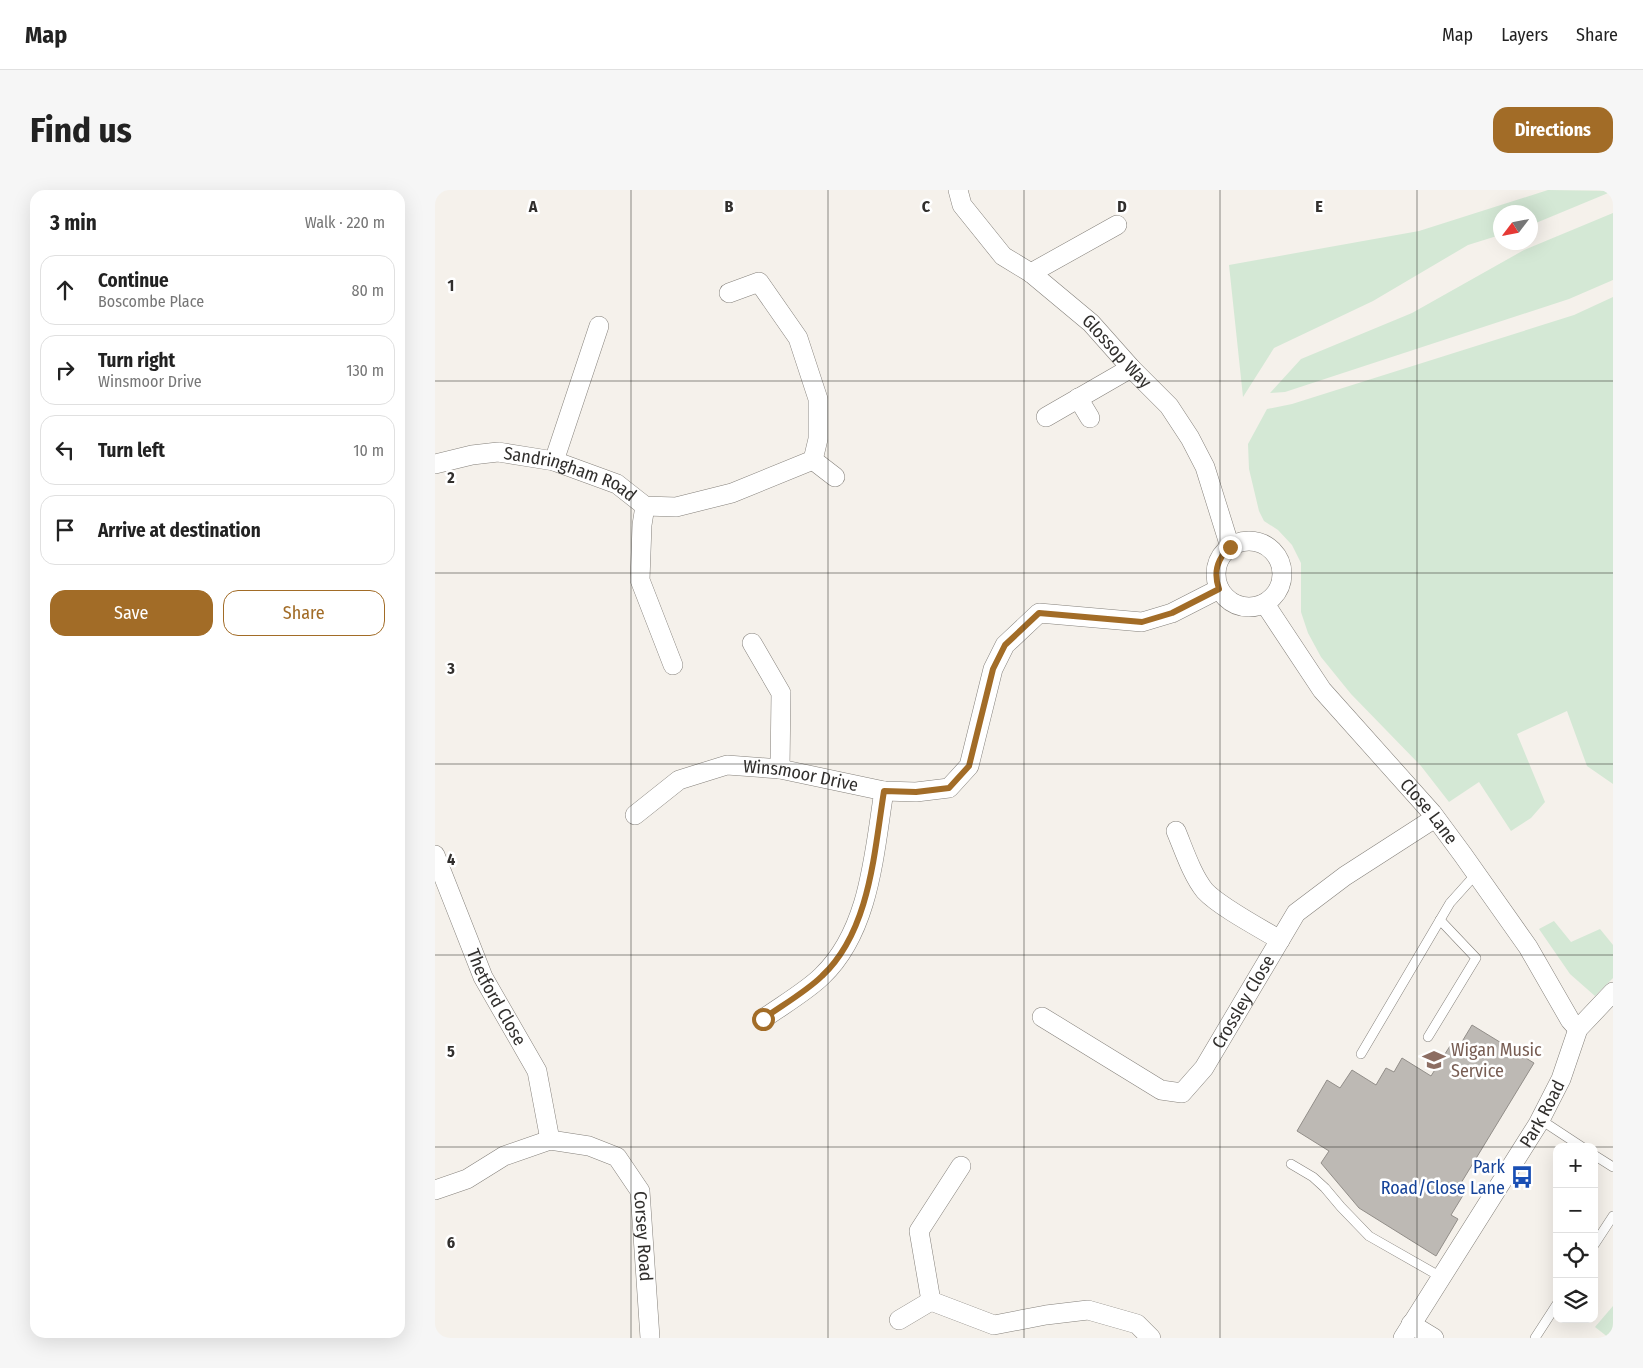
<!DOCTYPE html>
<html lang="en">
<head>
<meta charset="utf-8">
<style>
  body { margin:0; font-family:"Fira Sans Condensed",sans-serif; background:#f6f6f6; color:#222 }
  .controls { position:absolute; right:15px; bottom:15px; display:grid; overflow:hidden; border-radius:10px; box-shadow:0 5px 20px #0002 }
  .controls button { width:45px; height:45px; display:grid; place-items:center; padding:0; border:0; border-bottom:1px solid #e0e0e0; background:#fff; color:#222; font:25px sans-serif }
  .compass { position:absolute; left:1058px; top:15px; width:45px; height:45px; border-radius:50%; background:#fff; box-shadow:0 5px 20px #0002; rotate:238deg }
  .stop { position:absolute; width:15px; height:15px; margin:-11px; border:4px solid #a26c27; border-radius:50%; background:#fff }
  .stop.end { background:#a26c27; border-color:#fff; box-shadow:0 1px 5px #0008 }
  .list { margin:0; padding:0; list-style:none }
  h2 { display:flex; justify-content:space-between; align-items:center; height:65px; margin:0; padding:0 20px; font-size:21px }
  h2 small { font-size:16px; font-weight:400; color:#767676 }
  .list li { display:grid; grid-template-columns:32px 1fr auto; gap:15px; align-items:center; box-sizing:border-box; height:70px; margin:0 10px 10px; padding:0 10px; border:1px solid #e0e0e0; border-radius:15px }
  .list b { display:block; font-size:19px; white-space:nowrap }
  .list p { margin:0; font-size:16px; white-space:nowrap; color:#767676 }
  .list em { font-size:16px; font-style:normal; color:#767676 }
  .actions { display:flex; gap:10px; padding:15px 20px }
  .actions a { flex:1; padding:11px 0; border:1px solid #a26c27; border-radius:15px; text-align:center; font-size:18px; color:#a26c27 }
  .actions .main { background:#a26c27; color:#fff }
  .icon { flex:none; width:28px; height:28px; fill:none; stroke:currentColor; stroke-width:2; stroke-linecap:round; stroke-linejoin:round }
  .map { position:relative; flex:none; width:1178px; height:1148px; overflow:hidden; border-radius:15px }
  header { display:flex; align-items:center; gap:30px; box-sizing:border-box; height:70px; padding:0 25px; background:#fff; border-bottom:1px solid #e0e0e0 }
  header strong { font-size:24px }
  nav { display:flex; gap:28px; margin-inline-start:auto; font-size:18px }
  .intro { display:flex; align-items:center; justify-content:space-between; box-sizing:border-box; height:120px; padding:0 30px }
  h1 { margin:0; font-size:35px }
  .button { padding:12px 22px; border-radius:15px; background:#a26c27; color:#fff; font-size:18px; font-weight:700 }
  main { display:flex; gap:30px; padding:0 30px }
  aside { flex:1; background:#fff; border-radius:15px; box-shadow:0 5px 20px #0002 }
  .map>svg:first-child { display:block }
  .green { fill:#d4e8d5 }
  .building { fill:#bdb9b4; stroke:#928e89 }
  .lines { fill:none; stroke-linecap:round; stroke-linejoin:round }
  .service-casing { stroke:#85817b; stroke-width:10 }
  .minor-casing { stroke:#85817b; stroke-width:20 }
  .service { stroke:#fff; stroke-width:9 }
  .minor { stroke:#fff; stroke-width:19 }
  .route { stroke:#a26c27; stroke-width:6 }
  .grid { fill:none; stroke:#312f2d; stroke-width:1; stroke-opacity:0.55 }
  .labels { text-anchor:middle; stroke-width:5; stroke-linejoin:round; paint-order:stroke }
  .street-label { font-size:18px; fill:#312f2d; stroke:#fff }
  .education-label { font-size:18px; fill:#785e54; stroke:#fff; text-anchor:start }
  .transit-label { font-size:18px; fill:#164399; stroke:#fff; text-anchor:end }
  .grid-label { font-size:16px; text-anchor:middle; font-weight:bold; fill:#312f2d; stroke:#fff; stroke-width:5; stroke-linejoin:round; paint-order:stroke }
</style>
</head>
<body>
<header>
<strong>Map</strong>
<nav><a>Map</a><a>Layers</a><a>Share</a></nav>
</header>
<div class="intro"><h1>Find us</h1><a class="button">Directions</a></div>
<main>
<aside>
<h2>3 min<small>Walk · 220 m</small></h2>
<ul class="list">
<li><svg class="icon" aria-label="ahead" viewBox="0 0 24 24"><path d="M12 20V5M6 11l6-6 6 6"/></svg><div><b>Continue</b><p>Boscombe Place</p></div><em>80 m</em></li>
<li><svg class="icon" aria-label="right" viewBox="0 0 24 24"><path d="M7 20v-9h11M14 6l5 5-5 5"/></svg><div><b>Turn right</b><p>Winsmoor Drive</p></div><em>130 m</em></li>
<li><svg class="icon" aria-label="left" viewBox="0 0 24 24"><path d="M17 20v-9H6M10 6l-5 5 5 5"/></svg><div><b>Turn left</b></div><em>10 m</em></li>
<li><svg class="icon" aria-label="arrive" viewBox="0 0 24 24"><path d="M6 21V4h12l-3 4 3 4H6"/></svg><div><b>Arrive at destination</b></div></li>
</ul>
<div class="actions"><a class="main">Save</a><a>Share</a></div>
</aside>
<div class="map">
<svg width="1178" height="1148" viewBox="0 0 1178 1148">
  <rect width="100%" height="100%" fill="#f5f1eb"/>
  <g class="green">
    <path d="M1113 0 1178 1 1096 35V22H1066L1065 45 1033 55 938 111 839 158 808 207 794 75 984 41Z"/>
    <path d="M1178 23V90L1134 109 850 202 835 203 866 169 977 123 1089 60Z"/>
    <path d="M1178 107V594L1152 576 1132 521 1082 544 1110 612 1096 628 1076 641 1044 592 1014 612 986 576 916 504 886 467 873 443 866 422V373L857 355 843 340 829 331 824 321 814 279 813 254 832 219 857 214 1139 125Z"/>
    <path d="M1119 731 1136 752 1165 739 1178 755V788L1160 806 1135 784 1104 739Z"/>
    <path d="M1178 1116V1148H1174L1160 1137Z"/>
  </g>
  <path class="building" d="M1037 835 1099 873 1023 998 1030 1002 1016 1025 1023 1029 1001 1066 924 1018 886 973 894 961 862 941 892 890 905 898 917 880 941 895 951 878 959 882 967 868 996 886 1015 856 1022 860Z"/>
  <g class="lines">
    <defs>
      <g id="service">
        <path d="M993 847 1041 768 1005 730"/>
        <path d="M926 864 1015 713 1041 684"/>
        <path d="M1106 930 1147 957"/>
        <path d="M1159 965 1178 977"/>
        <path d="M856 974 878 987 890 998 906 1017 934 1046 1006 1087"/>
        <path d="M1159 1055 1178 1026"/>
        <path d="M1100 1148 1122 1114"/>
      </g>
      <g id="minor">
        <path id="s1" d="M523 0 527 15 568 66 596 83 656 133 696 178 734 216 755 248 770 277 795 357"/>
        <path d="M596 83 682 35"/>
        <path d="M643 208 655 228"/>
        <path d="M611 227 696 178"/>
        <path d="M378 270 400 287"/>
        <path d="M119 271 164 136"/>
        <path id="s2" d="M0 274 37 265 63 262 119 271 182 294 210 316 241 317 297 303 378 270 383 249V209L363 148 324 92 294 103"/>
        <path d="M210 316 207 335 205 390 238 475"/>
        <circle cx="814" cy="384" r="33"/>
        <path id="s3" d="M830 414 887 500 997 623 1028 665 1093 757 1135 830 1143 839"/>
        <path d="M317 453 346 503 345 579"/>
        <path id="s4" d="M200 625 244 590 292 575 345 579 449 601 481 602 514 598 534 576 558 479 570 455 604 423 707 432 737 423 784 399"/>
        <path d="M741 641C749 660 757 685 770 701 785 717 825 738 845 750"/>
        <path id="s5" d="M0 665 48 787 102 881 115 950"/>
        <path id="s6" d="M607 827 726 900 747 903 769 878 861 723 910 686 1000 628"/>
        <path d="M328 829C346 816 372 801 387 786 435 740 439 663 449 601"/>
        <path d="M526 976 484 1041 496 1111 559 1135 611 1125 653 1120 702 1134 716 1148"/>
        <path id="s7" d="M0 1000 32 989 69 966 115 950 154 956 182 967 205 1001 215 1148"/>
        <path d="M464 1130 496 1111"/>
        <path d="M976 1134 999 1148"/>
        <path id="s8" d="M968 1148 1103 934 1126 889 1143 839 1178 802"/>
      </g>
    </defs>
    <use href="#service" class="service-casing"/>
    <use href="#minor" class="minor-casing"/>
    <use href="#service" class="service"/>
    <use href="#minor" class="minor"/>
  </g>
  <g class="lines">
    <path class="route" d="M328 829C346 816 372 801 387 786 435 741 439 663 449 601L481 602 514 598 534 576 558 479 570 455 604 423 707 432 737 423 784 399C778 382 782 369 795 357"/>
  </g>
  <path class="grid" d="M196 0V1148M393 0V1148M589 0V1148M785 0V1148M982 0V1148M0 191H1178M0 383H1178M0 574H1178M0 765H1178M0 957H1178"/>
  <defs>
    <symbol id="school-bare" viewBox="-9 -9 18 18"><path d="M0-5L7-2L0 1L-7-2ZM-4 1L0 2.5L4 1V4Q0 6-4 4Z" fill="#8d6e63" stroke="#fff" stroke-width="2.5" paint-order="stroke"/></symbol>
    <symbol id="bus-bare" viewBox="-9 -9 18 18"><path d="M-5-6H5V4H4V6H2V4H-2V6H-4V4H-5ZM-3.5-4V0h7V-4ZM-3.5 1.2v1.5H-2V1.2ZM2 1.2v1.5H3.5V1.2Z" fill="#1a4fb4" stroke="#fff" stroke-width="2.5" paint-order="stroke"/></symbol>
  </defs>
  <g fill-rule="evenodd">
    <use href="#school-bare" x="983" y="854" width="32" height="32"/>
    <use href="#bus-bare" x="1071" y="971" width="32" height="32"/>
  </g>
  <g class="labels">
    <g class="street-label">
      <text dy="6" stroke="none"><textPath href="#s1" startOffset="230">Glossop Way</textPath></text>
      <text dy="6" stroke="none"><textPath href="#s2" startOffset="140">Sandringham Road</textPath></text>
      <text dy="6" stroke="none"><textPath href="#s4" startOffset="181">Winsmoor Drive</textPath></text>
      <text dy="6" stroke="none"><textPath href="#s3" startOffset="265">Close Lane</textPath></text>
      <text dy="6" stroke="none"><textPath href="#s5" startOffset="155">Thetford Close</textPath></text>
      <text dy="6" stroke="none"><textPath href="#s6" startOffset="271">Crossley Close</textPath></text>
      <text dy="6" stroke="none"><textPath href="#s8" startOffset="264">Park Road</textPath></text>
      <text dy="6" stroke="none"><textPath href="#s7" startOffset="282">Corsey Road</textPath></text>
    </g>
    <g class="education-label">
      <text x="1016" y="866">Wigan Music<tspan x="1016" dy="21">Service</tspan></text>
    </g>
    <g class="transit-label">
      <text x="1070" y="983">Park<tspan x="1070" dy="21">Road/Close Lane</tspan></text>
    </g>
  </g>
  <g class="grid-label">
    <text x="98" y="22">A</text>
    <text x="294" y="22">B</text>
    <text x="491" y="22">C</text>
    <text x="687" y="22">D</text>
    <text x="884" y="22">E</text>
    <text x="16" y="101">1</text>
    <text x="16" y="293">2</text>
    <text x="16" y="484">3</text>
    <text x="16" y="675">4</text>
    <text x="16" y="867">5</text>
    <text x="16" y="1058">6</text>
  </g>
</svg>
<div class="controls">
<button>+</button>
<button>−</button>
<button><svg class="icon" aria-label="locate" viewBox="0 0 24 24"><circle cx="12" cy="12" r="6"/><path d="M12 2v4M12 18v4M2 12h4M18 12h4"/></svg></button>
<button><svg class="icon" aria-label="layers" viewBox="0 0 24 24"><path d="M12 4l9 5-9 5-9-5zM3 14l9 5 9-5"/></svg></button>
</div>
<svg class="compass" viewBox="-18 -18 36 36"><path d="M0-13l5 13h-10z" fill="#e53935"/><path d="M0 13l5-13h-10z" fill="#767676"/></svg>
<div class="stop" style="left:328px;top:829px"></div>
<div class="stop end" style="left:795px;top:357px"></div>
</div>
</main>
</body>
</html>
